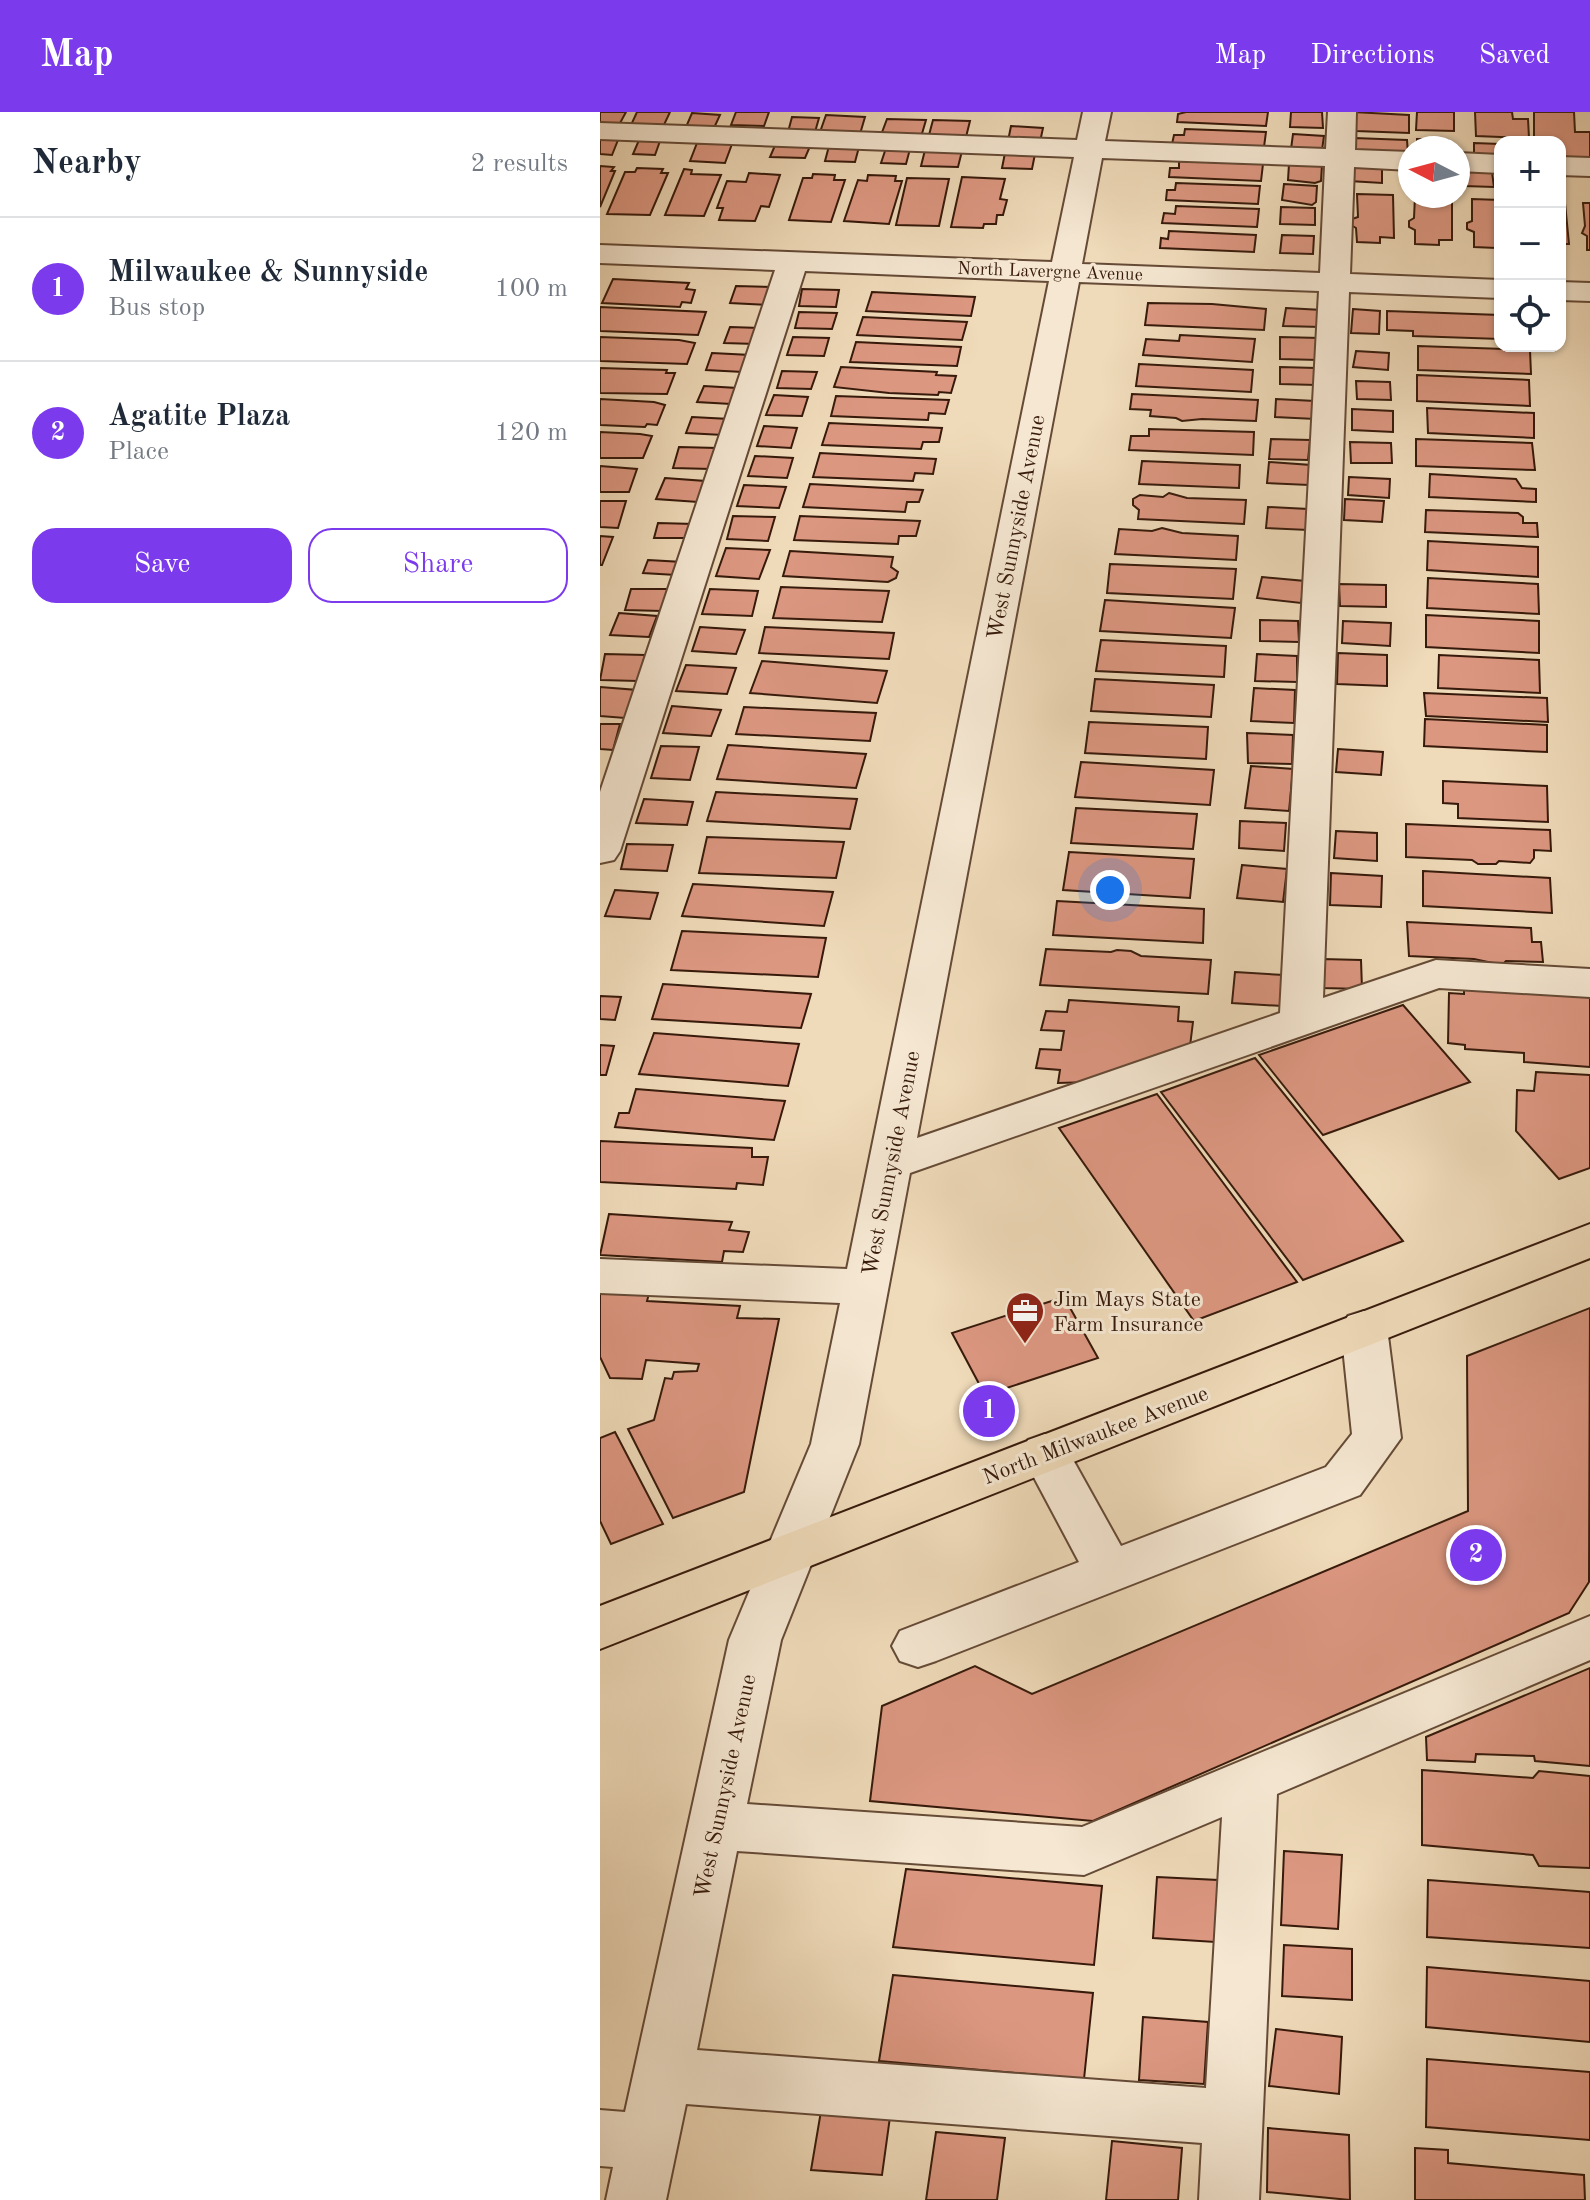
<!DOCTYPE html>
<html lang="en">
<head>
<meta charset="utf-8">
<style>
  body { margin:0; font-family:"Old Standard TT",serif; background:#f2f2f3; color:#1f2937 }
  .controls { position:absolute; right:24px; top:24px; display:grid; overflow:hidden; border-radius:16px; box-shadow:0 2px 6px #0004 }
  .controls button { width:72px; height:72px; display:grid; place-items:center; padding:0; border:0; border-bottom:2px solid #e0e1e3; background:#fff; color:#1f2937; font:40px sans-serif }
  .compass { position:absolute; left:798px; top:24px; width:72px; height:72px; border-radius:50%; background:#fff; box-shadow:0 2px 6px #0004; rotate:276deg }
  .you { position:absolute; left:510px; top:778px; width:28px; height:28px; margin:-20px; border:6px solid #fff; border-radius:50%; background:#1a73e8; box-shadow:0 0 0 12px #1a73e833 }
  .badge { display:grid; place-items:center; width:52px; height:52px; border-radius:50%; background:#7c3aed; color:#fff; font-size:26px; font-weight:700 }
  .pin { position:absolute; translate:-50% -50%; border:4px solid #fff; box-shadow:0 2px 8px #0006 }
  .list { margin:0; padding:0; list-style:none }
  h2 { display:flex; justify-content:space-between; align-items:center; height:104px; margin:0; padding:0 32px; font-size:34px }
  h2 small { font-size:26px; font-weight:400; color:#747a83 }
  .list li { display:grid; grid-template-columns:52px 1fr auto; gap:24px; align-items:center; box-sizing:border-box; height:144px; padding:0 32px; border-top:2px solid #e0e1e3 }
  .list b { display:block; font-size:30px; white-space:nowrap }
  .list p { margin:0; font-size:26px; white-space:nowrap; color:#747a83 }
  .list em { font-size:26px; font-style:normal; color:#747a83 }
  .actions { display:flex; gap:16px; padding:24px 32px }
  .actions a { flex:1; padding:18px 0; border:2px solid #7c3aed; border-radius:24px; text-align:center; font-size:28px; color:#7c3aed }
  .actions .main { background:#7c3aed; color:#fff }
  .icon { flex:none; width:44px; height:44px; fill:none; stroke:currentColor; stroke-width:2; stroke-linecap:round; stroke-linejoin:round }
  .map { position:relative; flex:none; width:990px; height:2088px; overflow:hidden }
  header { display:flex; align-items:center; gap:48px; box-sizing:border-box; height:112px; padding:0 40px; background:#7c3aed; color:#fff }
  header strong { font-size:38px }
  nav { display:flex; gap:44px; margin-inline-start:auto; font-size:28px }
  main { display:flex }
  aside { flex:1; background:#fff }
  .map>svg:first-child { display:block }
  .building { fill:#dc9781; stroke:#371a0b; stroke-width:2 }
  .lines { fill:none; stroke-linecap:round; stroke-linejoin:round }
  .minor-casing { stroke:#654a36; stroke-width:4 }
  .major-casing { stroke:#371a0b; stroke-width:4 }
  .minor { fill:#f5e7d2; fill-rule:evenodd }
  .major { fill:#efdab9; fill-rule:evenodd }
  .labels { text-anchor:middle; stroke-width:6; stroke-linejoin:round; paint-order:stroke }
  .far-street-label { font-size:18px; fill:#371a0b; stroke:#f5e7d2 }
  .street-label { font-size:22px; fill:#371a0b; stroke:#f5e7d2 }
  .poi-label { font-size:22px; fill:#371a0b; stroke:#f5e7d2; text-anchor:start }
</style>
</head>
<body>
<header>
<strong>Map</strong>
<nav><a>Map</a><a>Directions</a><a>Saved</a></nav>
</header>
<main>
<aside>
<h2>Nearby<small>2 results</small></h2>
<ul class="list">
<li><span class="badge">1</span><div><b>Milwaukee &amp; Sunnyside</b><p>Bus stop</p></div><em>100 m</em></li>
<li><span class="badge">2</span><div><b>Agatite Plaza</b><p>Place</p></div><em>120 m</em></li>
</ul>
<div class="actions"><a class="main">Save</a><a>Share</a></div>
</aside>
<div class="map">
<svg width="990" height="2088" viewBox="0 0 990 2088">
  <rect width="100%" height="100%" fill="#efdab9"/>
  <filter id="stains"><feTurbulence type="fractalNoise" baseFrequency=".0025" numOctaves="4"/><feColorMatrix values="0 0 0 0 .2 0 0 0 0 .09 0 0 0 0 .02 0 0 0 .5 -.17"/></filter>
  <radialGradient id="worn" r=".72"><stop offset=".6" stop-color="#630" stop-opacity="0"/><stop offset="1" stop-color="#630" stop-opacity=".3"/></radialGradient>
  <g class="building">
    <path d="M0 0H26L19 13 0 11Z"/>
    <path d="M37 0H70L63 15 31 13Z"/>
    <path d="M136 0H169L164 14 131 13Z"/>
    <path d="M586 0H668L666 14 577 10 578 2Z"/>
    <path d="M691 0H722L723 16 690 15Z"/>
    <path d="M753 0 809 3V21L756 19Z"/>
    <path d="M817 0H854V19L816 18Z"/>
    <path d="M875 0H912L913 7H928L929 26 876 24Z"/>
    <path d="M934 0H974L975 20H990V48L960 46V30H934Z"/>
    <path d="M92 1 120 3 114 16 86 15Z"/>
    <path d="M226 3 265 5 260 22 220 20Z"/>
    <path d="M192 5 219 6 215 20H188Z"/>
    <path d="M287 7 326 8 321 25 281 23Z"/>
    <path d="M333 8 370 9 366 25 329 23Z"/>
    <path d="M411 14 443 16 440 30 408 29Z"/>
    <path d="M585 17 666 20 664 35 572 32 574 23H584Z"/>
    <path d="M693 22 724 24 722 38 691 37Z"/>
    <path d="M754 26 807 28 808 42 753 40Z"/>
    <path d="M0 27 18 28 12 43 0 42Z"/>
    <path d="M817 27 848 28V36H817Z"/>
    <path d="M39 28 60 29 55 43 33 42Z"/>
    <path d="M97 31 132 32 125 51 90 49Z"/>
    <path d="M176 31 211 32 205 46 170 45Z"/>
    <path d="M874 31 900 32V45L874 44Z"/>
    <path d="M229 34 259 35 255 50 225 49Z"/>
    <path d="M286 36 310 37 306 52 281 51Z"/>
    <path d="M325 38 362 39 358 55 321 54Z"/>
    <path d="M405 41 435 42 432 57 402 56Z"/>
    <path d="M579 49 663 52 661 69 569 65 570 56H579Z"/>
    <path d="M689 52 722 53 721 69 715 71 688 68Z"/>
    <path d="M0 54 14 55 11 59H15L0 95Z"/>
    <path d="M750 54 782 56V71L749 69Z"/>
    <path d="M37 56 63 57 61 61H68L50 103 7 102 25 60H35Z"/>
    <path d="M84 57 92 58 91 62 121 63 104 104 65 103Z"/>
    <path d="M863 59 892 60 894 75 864 74Z"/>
    <path d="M149 61 180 63 169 95 161 94 155 109 119 108 123 96H117L127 69 146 70Z"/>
    <path d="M213 62 235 63 234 68H245L231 110 189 108 203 66H212Z"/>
    <path d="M268 63 296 64 295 69H302L289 112 244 109 258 68 267 69Z"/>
    <path d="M362 65 405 67 400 87 407 88 403 103H397L396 112H384L383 116 351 115Z"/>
    <path d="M307 66 349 67 339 114 296 113Z"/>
    <path d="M576 71 660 74 658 92 566 88 567 78H575Z"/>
    <path d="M684 72 717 74 716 90 712 93 682 88Z"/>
    <path d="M757 82 793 83 794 126 780 125V131L757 130 756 116 751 113 752 107 758 105Z"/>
    <path d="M815 84 852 86V128H839V133L815 132V118L809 115V109L814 106Z"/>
    <path d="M872 87 900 88V130H896V136L874 135V120L867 117V111L872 109Z"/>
    <path d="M960 90 965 91 969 132H960Z"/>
    <path d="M983 91H990V138H987V124L982 121 985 114Z"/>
    <path d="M576 94 659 97 657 115 562 111 564 101 575 102Z"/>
    <path d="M681 95 715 96V113L680 112Z"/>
    <path d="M569 119 656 123 654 140 560 136 561 126 568 127Z"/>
    <path d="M682 123 714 124 713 142 680 141Z"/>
    <path d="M13 167 89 171 86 177 95 178 91 191 82 190 80 195 2 191Z"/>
    <path d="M136 174 175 175 169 193 130 191Z"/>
    <path d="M202 177 239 178 236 195 199 194Z"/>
    <path d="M272 180 375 185 371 204 266 199Z"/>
    <path d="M548 191 612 192 666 197 664 218 545 213Z"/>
    <path d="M0 195 106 200 98 223 0 219Z"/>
    <path d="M686 196 722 198 721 215 683 214Z"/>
    <path d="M753 197 780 199 779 222 751 221Z"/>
    <path d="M787 199 900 203V227L813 224V219L787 218Z"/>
    <path d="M199 200 237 201 232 217 195 216Z"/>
    <path d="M263 205 367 210 362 228 257 223Z"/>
    <path d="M130 215 160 216 156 232 124 231Z"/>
    <path d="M580 223 655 227 652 250 543 243 546 227 579 229Z"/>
    <path d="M0 225 79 228 95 231 87 252 0 249Z"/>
    <path d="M193 225 229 226 224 244 187 243Z"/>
    <path d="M680 225 720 226 719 248 680 247Z"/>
    <path d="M256 230 361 235 357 254 250 250Z"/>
    <path d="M818 234 930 238 931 262 818 258Z"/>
    <path d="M756 239 789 241 788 258 753 255Z"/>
    <path d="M112 241 150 243 143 260 106 258Z"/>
    <path d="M539 252 653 258 651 280 536 274Z"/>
    <path d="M241 255 337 260 336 263 356 264 351 281 339 280 338 283 289 281 234 275Z"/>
    <path d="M680 255 716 256V273L680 272Z"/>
    <path d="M0 256 67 258 66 261H75L67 282 0 281Z"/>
    <path d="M182 259 217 260 211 277 177 276Z"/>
    <path d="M817 263 929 268 930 294 817 289Z"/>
    <path d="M756 269 790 270 791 288 757 287Z"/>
    <path d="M104 274 137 276 131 292 97 290Z"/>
    <path d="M532 282 658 288 656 309 602 307 582 309 576 306 550 304 551 298 530 297Z"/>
    <path d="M174 283 208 285 202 304 166 303Z"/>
    <path d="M236 284 349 288 345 302 329 301 328 308 231 304Z"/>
    <path d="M0 287 54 290 65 293 57 313 47 312 45 315 0 313Z"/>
    <path d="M676 287 715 289V307L675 305Z"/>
    <path d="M827 296 934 301V326L828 321Z"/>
    <path d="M752 297 793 299V320L752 318Z"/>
    <path d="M92 305 129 307 123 323 86 321Z"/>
    <path d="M229 311 342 316 339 330H323L321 337 222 333Z"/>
    <path d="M164 314 197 316 191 336 157 334Z"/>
    <path d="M549 317 654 320 653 343 529 338 531 324H549Z"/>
    <path d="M0 320 40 322 52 324 43 346H0Z"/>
    <path d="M671 327 710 328 708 348 669 347Z"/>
    <path d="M816 327 932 331 935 358 816 354Z"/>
    <path d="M750 330 791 331 792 351H751Z"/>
    <path d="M79 335 117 336 111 357 73 356Z"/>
    <path d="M220 341 336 347 333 362 315 361 313 369 213 365Z"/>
    <path d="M155 344 193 346 187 366 148 364Z"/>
    <path d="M542 349 640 353 639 376 539 372Z"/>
    <path d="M669 350 711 353 709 373 667 371Z"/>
    <path d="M0 354 37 357 29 380H0Z"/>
    <path d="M830 362 916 367 922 376 936 377V390L829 385Z"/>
    <path d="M749 365 790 367 789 386 748 383Z"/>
    <path d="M65 366 105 369 98 390 56 387Z"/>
    <path d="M210 372 323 378 319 390H307L305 400 203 395Z"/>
    <path d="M144 373 186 375 179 396 137 394Z"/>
    <path d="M569 381 587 386 646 388 644 412 538 407 539 398 533 393V387L540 383 563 385Z"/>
    <path d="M745 387 784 389 782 410 744 408Z"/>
    <path d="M0 389H26L18 416 0 415Z"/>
    <path d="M668 395 708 397V418L666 416Z"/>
    <path d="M826 398 918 401 923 405V411H937L938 425 825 420Z"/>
    <path d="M133 404 175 405 168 429 127 427Z"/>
    <path d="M200 404 320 409 316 424H299L298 432 194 428Z"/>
    <path d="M58 411 94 412 91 426H54Z"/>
    <path d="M562 416 582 421 638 424 636 448 515 442 519 417 552 419Z"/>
    <path d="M0 424 13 425 2 453H0Z"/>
    <path d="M828 429 938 435V465L827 458Z"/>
    <path d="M126 436 170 438 159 467 116 464Z"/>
    <path d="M190 439 293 445 291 455 298 460 296 466 288 470 183 464Z"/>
    <path d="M48 448 82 450 76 463 43 461Z"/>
    <path d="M510 452 636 457 633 487 507 481Z"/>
    <path d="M662 465 705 469 701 491 657 486Z"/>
    <path d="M828 466 938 472 939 502 827 496Z"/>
    <path d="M739 472 786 473V495L740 494Z"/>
    <path d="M181 475 289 479 282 510 173 506Z"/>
    <path d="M31 477H68L62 499 25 498Z"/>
    <path d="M110 477 158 479 152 504 102 502Z"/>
    <path d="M505 488 635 496 631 526 500 519Z"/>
    <path d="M19 501 57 504 49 525 10 523Z"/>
    <path d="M826 503 939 509V541L826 535Z"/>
    <path d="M660 508 698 509 699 530 660 529Z"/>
    <path d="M743 509 791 511 790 534 742 531Z"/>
    <path d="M100 515 145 518 136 542 92 539Z"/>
    <path d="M165 515 294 521 289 547 159 541Z"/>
    <path d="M501 528 626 534 624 565 496 559Z"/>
    <path d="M738 541 787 543V574L737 572Z"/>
    <path d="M5 542 45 543 38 569 0 568Z"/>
    <path d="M657 542 697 544V570L655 569Z"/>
    <path d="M839 543 939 548 940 581 838 576Z"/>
    <path d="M162 549 287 559 277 591 150 581Z"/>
    <path d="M86 553 136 556 127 582 76 579Z"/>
    <path d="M495 567 614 573 611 605 491 599Z"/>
    <path d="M0 575 37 578 25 606 0 604Z"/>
    <path d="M654 576 695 578 694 611 651 609Z"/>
    <path d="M824 581 947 586 948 610 826 604Z"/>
    <path d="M72 594 121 598 111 624 63 621Z"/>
    <path d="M144 595 276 601 270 629 136 622Z"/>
    <path d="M825 607 947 613V640L824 634Z"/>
    <path d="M489 610 608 615 606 647 485 641Z"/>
    <path d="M0 612H20L13 638 0 637Z"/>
    <path d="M647 621 693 623 692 652 648 651Z"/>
    <path d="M128 633 266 642 256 676 117 667Z"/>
    <path d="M61 634 99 635 90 668 51 666Z"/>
    <path d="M738 637 783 640 781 663 736 660Z"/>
    <path d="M481 650 614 658 610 693 475 685Z"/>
    <path d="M651 654 693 657 689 699 645 696Z"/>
    <path d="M843 669 947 674 948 710 858 706V692L843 691Z"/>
    <path d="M116 680 257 687 250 717 107 709Z"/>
    <path d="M44 687 93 690 87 713 36 711Z"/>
    <path d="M476 696 597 702 593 737 471 731Z"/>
    <path d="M640 709 686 711 684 739 639 736Z"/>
    <path d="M806 712 950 718 951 739 934 738V746L930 751 899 749 896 752H878L872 748 806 745Z"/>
    <path d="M736 719 777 721V749L734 746Z"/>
    <path d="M107 725 244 730 236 766 99 761Z"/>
    <path d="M27 732 73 733 67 759 21 757Z"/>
    <path d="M469 740 594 747 590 786 463 778Z"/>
    <path d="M642 753 687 757 683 790 637 786Z"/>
    <path d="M823 759 950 766 952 801 823 794Z"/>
    <path d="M731 761 782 764 781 795 730 793Z"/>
    <path d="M93 772 233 780 224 814 82 804Z"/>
    <path d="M15 778 58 781 50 807 5 804Z"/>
    <path d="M457 789 604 797 603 831 453 823Z"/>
    <path d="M807 810 931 816 932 830H941L943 850 906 849 902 853 874 847 809 844Z"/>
    <path d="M82 819 226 826 218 865 71 858Z"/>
    <path d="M446 837 511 840 517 838 531 839 541 844 611 848 608 882 440 873Z"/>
    <path d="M722 847 761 848 762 877 722 876Z"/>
    <path d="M635 860 684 863 682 894 632 891Z"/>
    <path d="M63 872 211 882 201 916 52 907Z"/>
    <path d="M864 876 990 884V955L924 950V941L865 937V933L848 931 849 881 864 882Z"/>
    <path d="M0 884 21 885 15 908 0 907Z"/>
    <path d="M469 888 579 895 578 909 593 910 590 934 491 970 458 971 460 958 436 956 440 937 461 938 464 919 441 918 446 899 467 900Z"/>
    <path d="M803 893 870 970 723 1023 659 943Z"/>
    <path d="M54 921 199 932 188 974 39 962Z"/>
    <path d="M0 933 14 934 6 963H0Z"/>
    <path d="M655 946 803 1129 703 1168 561 980Z"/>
    <path d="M936 960 990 963V1056L959 1067 916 1019 917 978 934 979Z"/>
    <path d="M36 977 185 989 174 1028 15 1015 19 1001H29Z"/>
    <path d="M557 982 697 1170 594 1209 459 1016Z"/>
    <path d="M0 1029 152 1036V1045H168L163 1073 137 1071 136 1077 0 1070Z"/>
    <path d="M9 1102 132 1110 129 1118 149 1120 143 1140 124 1139 122 1150 0 1143Z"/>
    <path d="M0 1176 50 1178 47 1189 140 1194 137 1206 179 1207 144 1380 73 1406 28 1317 54 1308 65 1266 72 1267 74 1260 97 1259 99 1252 46 1248 42 1267 10 1266 0 1245Z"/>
    <path d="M464 1185 498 1246 385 1283 352 1221Z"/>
    <path d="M990 1196 989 1470 969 1501 493 1709 270 1689 282 1594 375 1554 432 1582 868 1399 867 1244Z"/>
    <path d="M15 1320 63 1412 11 1432 0 1409V1326Z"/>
    <path d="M990 1556V1654L935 1649 934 1644 876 1642 875 1650 827 1648 826 1625Z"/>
    <path d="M822 1658 933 1666 939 1659 990 1664V1756L939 1754 933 1743 822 1733Z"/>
    <path d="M684 1739 742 1743 738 1817 681 1813Z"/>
    <path d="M306 1757 502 1774 494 1853 293 1835Z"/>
    <path d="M557 1765 618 1768 615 1830 553 1826Z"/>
    <path d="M828 1768 990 1780V1836L827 1825Z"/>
    <path d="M684 1833 752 1837V1888L682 1884Z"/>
    <path d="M827 1855 990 1869V1930L826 1915Z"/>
    <path d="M293 1863 493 1881 484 1967 279 1949Z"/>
    <path d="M543 1905 608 1910 604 1972 539 1968Z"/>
    <path d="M676 1917 742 1925 739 1982 669 1974Z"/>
    <path d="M827 1947 990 1960V2028L826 2015Z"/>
    <path d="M221 1999 290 2005 282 2063 211 2058Z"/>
    <path d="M668 2016 749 2023 750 2088 667 2080Z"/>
    <path d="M336 2020 405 2026 397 2088H326Z"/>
    <path d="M512 2029 582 2036 578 2088H506Z"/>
    <path d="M815 2036 848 2038V2051L984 2063 985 2088H815Z"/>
  </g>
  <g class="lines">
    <defs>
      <g id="minor">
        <path d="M483 0H511L505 29 726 37 728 0H756L755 38 810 40V58L754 55 750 162 900 168V186L749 180 723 886 836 848 990 857V885L839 876 310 1061 259 1332 181 1528 147 1692 482 1715 990 1504V1548L677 1682 659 2088H599L602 2031 86 1992 66 2088H6L13 2055 0 2054V1998L25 2000 129 1528 211 1332 240 1191 0 1181V1147L247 1157 449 169 205 159 20 739 14 748 0 751V680L175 158 0 151V133L452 150 474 45 0 27V11L477 28ZM502 46 725 54 720 161 482 152ZM479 170 719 179 680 901 317 1026ZM622 1705 606 1976 97 1938 137 1739 484 1763Z"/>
        <path d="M858 41 900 43V61L858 59Z"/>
        <path d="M960 45 990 46V64L960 63Z"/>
        <path d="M960 170 990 171V189L960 188Z"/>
        <path d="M764 1199 780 1204 787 1216 801 1326 760 1383 336 1549 318 1555 300 1549 292 1534 300 1519 479 1450 421 1341 428 1328 445 1322 462 1328 521 1434 726 1355 752 1322 741 1216 748 1204Z"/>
      </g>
      <path id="major" d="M990 1112V1146L0 1537V1494Z"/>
    </defs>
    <use href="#minor" class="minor-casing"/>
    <use href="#major" class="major-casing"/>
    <use href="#minor" class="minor"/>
    <use href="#major" class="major"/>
  </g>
  <defs>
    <symbol id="office-pin" viewBox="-11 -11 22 30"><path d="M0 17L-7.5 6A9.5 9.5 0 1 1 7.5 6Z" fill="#8f2418" stroke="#f5e7d2"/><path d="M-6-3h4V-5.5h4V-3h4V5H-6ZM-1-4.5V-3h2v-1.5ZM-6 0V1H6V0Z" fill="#fff"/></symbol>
  </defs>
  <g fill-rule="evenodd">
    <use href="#office-pin" x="403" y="1177" width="44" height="60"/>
  </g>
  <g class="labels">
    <g class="far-street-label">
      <text transform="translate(450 159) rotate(2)" y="6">North Lavergne Avenue</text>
    </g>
    <g class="street-label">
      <text transform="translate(415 415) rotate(-79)" y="8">West Sunnyside Avenue</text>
      <text transform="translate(290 1051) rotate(-79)" y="8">West Sunnyside Avenue</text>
      <text transform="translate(495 1322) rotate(-21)" y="8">North Milwaukee Avenue</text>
      <text transform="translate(124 1674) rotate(-78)" y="8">West Sunnyside Avenue</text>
    </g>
    <g class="poi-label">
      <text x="453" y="1194">Jim Mays State<tspan x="453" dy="25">Farm Insurance</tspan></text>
    </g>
  </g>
  <rect width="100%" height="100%" filter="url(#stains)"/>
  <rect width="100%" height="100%" fill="url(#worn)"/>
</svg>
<div class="controls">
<button>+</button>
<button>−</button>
<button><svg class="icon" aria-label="locate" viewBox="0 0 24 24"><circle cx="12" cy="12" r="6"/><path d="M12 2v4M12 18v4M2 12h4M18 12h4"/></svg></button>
</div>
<svg class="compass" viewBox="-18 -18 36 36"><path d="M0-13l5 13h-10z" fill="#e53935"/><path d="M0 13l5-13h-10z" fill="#747a83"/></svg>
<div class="you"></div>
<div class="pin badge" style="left:389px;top:1299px">1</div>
<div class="pin badge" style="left:876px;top:1443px">2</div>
</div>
</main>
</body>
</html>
